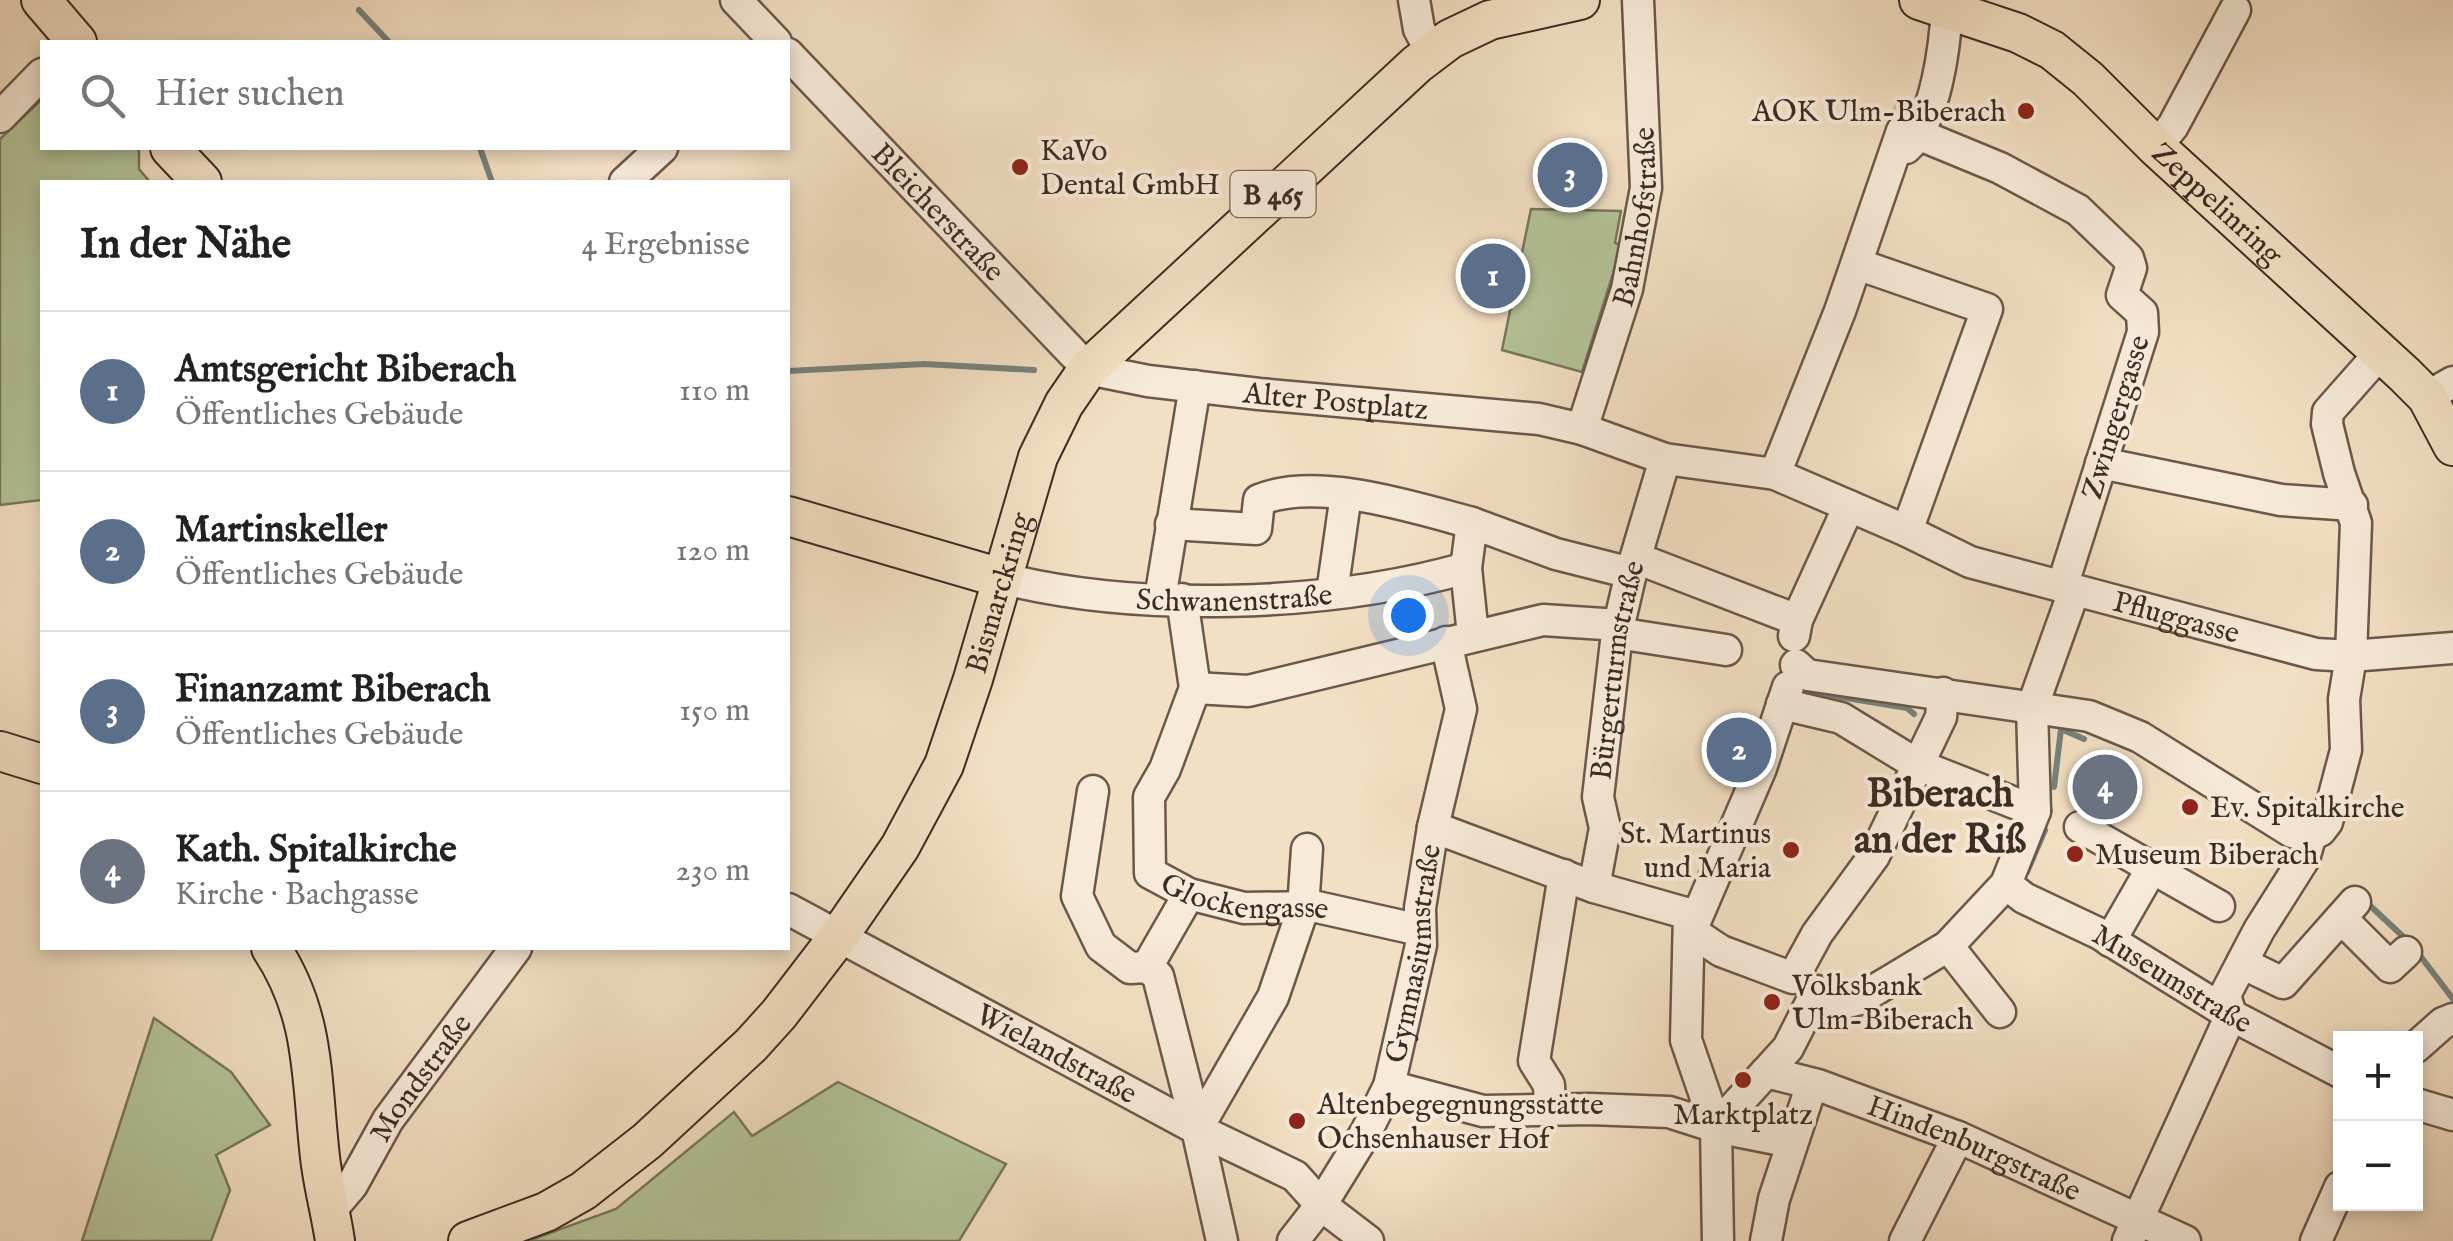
<!DOCTYPE html>
<html lang="de">
<head>
<meta charset="utf-8">
<style>
  body { margin:0; font-family:"IM FELL English",serif; background:#f6f6f6; color:#222 }
  .controls { position:absolute; right:30px; bottom:30px; display:grid; overflow:hidden; border-radius:0px; box-shadow:0 5px 15px #0003 }
  .controls button { width:90px; height:90px; display:grid; place-items:center; padding:0; border:0; border-bottom:2px solid #e0e0e0; background:#fff; color:#222; font:50px sans-serif }
  .you { position:absolute; left:1408px; top:615px; width:35px; height:35px; margin:-25px; border:8px solid #fff; border-radius:50%; background:#1a73e8; box-shadow:0 0 0 15px #1a73e833 }
  .badge { display:grid; place-items:center; width:65px; height:65px; border-radius:50%; background:#8f2418; color:#fff; font-size:32px; font-weight:700 }
  .pin { position:absolute; translate:-50% -50%; border:5px solid #fff; box-shadow:0 2px 10px #0006 }
  .list { margin:0; padding:0; list-style:none }
  h2 { display:flex; justify-content:space-between; align-items:center; height:130px; margin:0; padding:0 40px; font-size:42px }
  h2 small { font-size:32px; font-weight:400; color:#767676 }
  .list li { display:grid; grid-template-columns:65px 1fr auto; gap:30px; align-items:center; box-sizing:border-box; height:160px; padding:0 40px; border-top:2px solid #e0e0e0 }
  .list b { display:block; font-size:38px; white-space:nowrap }
  .list p { margin:0; font-size:32px; white-space:nowrap; color:#767676 }
  .list em { font-size:32px; font-style:normal; color:#767676 }
  .icon { flex:none; width:55px; height:55px; fill:none; stroke:currentColor; stroke-width:2; stroke-linecap:round; stroke-linejoin:round }
  .map { position:relative; flex:none; width:2453px; height:1241px; overflow:hidden }
  .search { position:absolute; background:#fff; box-shadow:0 5px 15px #0003; left:40px; top:40px; width:750px; height:110px; display:flex; align-items:center; gap:25px; box-sizing:border-box; padding:0 35px; border-radius:0px; color:#767676; font-size:38px }
  .panel { position:absolute; background:#fff; box-shadow:0 5px 15px #0003; left:40px; top:180px; width:750px; height:770px; border-radius:0px }
  .map>svg:first-child { display:block }
  .green { fill:#b4c399; stroke:#79775e; stroke-width:2.5 }
  .lines { fill:none; stroke-linecap:round; stroke-linejoin:round }
  .stream { stroke:#76827c; stroke-width:6 }
  .minor-tunnel { stroke:#cfbba3; stroke-width:30; stroke-dasharray:30 15; stroke-linecap:butt }
  .minor-casing { stroke:#6b584c; stroke-width:35 }
  .major-casing { stroke:#3e2b24; stroke-width:42 }
  .minor { stroke:#f7ead8; stroke-width:30 }
  .major { stroke:#f3dfc3; stroke-width:38 }
  .poi-dot { fill:#8f2418; stroke:#f7ead8; stroke-width:4 }
  .labels { text-anchor:middle; stroke-width:8; stroke-linejoin:round; paint-order:stroke }
  .shield { fill:#f7ead8; stroke:#76645a; stroke-width:2.5 }
  .shield-label { font-size:28px; font-weight:bold; fill:#3e2b24 }
  .poi-label { font-size:30px; fill:#3e2b24; stroke:#f7ead8; text-anchor:start }
  .street-label { font-size:30px; fill:#3e2b24; stroke:#f7ead8 }
  .district-label { font-size:40px; font-weight:bold; fill:#3e2b24; stroke:#f7ead8 }
</style>
</head>
<body>
<div class="map">
<svg width="2453" height="1241" viewBox="0 0 2453 1241">
  <rect width="100%" height="100%" fill="#f3dfc3"/>
  <filter id="stains"><feTurbulence type="fractalNoise" baseFrequency=".002" numOctaves="4"/><feColorMatrix values="0 0 0 0 .2 0 0 0 0 .09 0 0 0 0 .02 0 0 0 .5 -.17"/></filter>
  <radialGradient id="worn" r=".72"><stop offset=".6" stop-color="#630" stop-opacity="0"/><stop offset="1" stop-color="#630" stop-opacity=".3"/></radialGradient>
  <g class="green">
    <path d="M42 99V148H136L139 151V169L150 182H42V500L0 505V139Z"/>
    <path d="M1531 209 1621 211 1615 243 1622 245 1582 372 1502 350Z"/>
    <path d="M154 1018 231 1072 270 1125 216 1155 230 1190 211 1241H82Z"/>
    <path d="M838 1082 1006 1164 959 1241H528L616 1209 734 1112 752 1136Z"/>
  </g>
  <g class="lines">
    <g class="stream">
      <path d="M359 10 389 42"/>
      <path d="M480 148 492 182"/>
      <path d="M788 371 924 364 1034 370"/>
      <path d="M1798 690 1907 708 1914 714"/>
      <path d="M2054 787 2061 729 2084 739"/>
      <path d="M2027 872 2045 830"/>
      <path d="M2364 900 2410 943"/>
      <path d="M2418 953 2453 999"/>
    </g>
    <path class="minor-tunnel" d="M1902 131 1913 94"/>
    <defs>
      <g id="minor">
        <path d="M736 0 776 42"/>
        <path d="M1414 0 1419 29 1432 53"/>
        <path id="s1" d="M788 54 1088 369 1148 381 1259 394 1539 419 1582 429 1665 459 1775 474 1907 531 1970 562 2316 654 2351 656 2453 648"/>
        <path d="M0 117 42 74"/>
        <path d="M1920 135 2000 168 2078 210 2128 258 2131 268 2122 295 2142 313 2143 332 2062 587"/>
        <path d="M2156 147 2173 126 2235 10"/>
        <path d="M1906 148C1936 121 1945 46 1947 7"/>
        <path d="M625 182 662 148"/>
        <path d="M1857 264 1987 309 1907 531"/>
        <path d="M2427 397 2453 382"/>
        <path id="s2" d="M1582 429 1627 289 1646 188 1638 0"/>
        <path d="M2101 463 2281 500 2352 505"/>
        <path d="M1775 474 1840 311 1902 131"/>
        <path d="M1171 524 1256 529 1259 500C1316 476 1413 507 1472 523"/>
        <path d="M1636 558 1797 620"/>
        <path id="s3" d="M1001 578C1138 613 1329 607 1466 568"/>
        <path d="M1332 593 1346 494"/>
        <path d="M1160 599 1195 386"/>
        <path id="s4" d="M1182 599 1195 688 1165 769 1149 797 1150 873 1189 894 1244 908 1317 907 1420 930"/>
        <path d="M1617 633 1726 650"/>
        <path d="M1473 635 1466 568 1472 523 1556 554 1631 573"/>
        <path d="M1794 636 1797 620 1849 506"/>
        <path d="M1796 665 1807 675 2089 716 2140 737 2292 832 2311 834"/>
        <path d="M1195 688 1248 691 1543 620 1619 625"/>
        <path d="M1943 693 1941 717 1918 765 2035 811"/>
        <path d="M1093 791 1077 896 1101 946 1130 968 1147 967 1158 976 1197 1129 1222 1241"/>
        <path d="M1433 827 1594 887 1689 914 1686 1040 1716 1127 1718 1241"/>
        <path d="M2080 827 2219 906"/>
        <path d="M2311 834 2320 831 2327 822 2346 750 2344 699 2351 656 2356 523 2339 473 2327 424 2328 412 2381 352"/>
        <path id="s5" d="M2006 884 2024 898 2100 934 2231 1015 2340 1072"/>
        <path id="s6" d="M1594 887 1605 828 1598 797 1617 633 1631 573 1665 459"/>
        <path id="s7" d="M788 909 1197 1129 1295 1176 1321 1205 1368 1241"/>
        <path d="M2341 918 2390 967 2406 952"/>
        <path d="M1691 931 1721 951 1793 978 1817 934 1874 856 1918 765 1841 718 1782 704"/>
        <path d="M1691 931 1761 768 1788 687"/>
        <path d="M2110 941 2152 868"/>
        <path d="M1948 946 2000 1012"/>
        <path d="M2242 963 2283 983 2355 902"/>
        <path d="M1147 967 1189 894"/>
        <path d="M2416 1047 2443 1023 2453 1019"/>
        <path id="s8" d="M1766 1072 1818 1085 1958 1137 2185 1241"/>
        <path d="M1389 1086 1483 1111 1590 1109 1669 1112 1716 1127 1791 1142"/>
        <path d="M2416 1104 2453 1115"/>
        <path d="M1550 1110 1549 1085 1534 1061 1564 875"/>
        <path d="M1716 1127 1788 1048 1817 991 1840 1004 1860 999 1948 946 2006 884 2035 811 2032 708 2074 591"/>
        <path d="M1197 1129 1273 997 1303 909 1307 849"/>
        <path id="s9" d="M331 1210 352 1185 388 1120 516 948"/>
        <path id="s10" d="M1293 1241 1321 1205 1366 1132 1389 1086 1421 945 1420 908 1433 827 1461 709 1446 642"/>
        <path d="M1766 1241 1774 1199 1812 1084"/>
        <path d="M1905 1241 1958 1137"/>
        <path d="M2128 1241 2231 1015 2225 995 2259 930 2304 859 2311 834"/>
        <path d="M2316 1241 2340 1187"/>
      </g>
      <g id="major">
        <path d="M41 0 77 42"/>
        <path id="s11" d="M1919 0 2018 33 2052 50 2088 79 2156 147 2404 374 2427 397 2453 446"/>
        <path d="M170 148 202 182"/>
        <path d="M788 516 1001 578"/>
        <path d="M0 751 42 764"/>
        <path d="M271 948C316 1016 311 1079 320 1157 323 1185 331 1213 335 1241"/>
        <path id="s12" d="M468 1241 546 1212 583 1191 647 1141 751 1045 779 1014 838 937 900 847 944 765 973 679 1038 457 1064 404 1088 369 1417 64 1450 39 1490 20 1580 0"/>
      </g>
    </defs>
    <use href="#minor" class="minor-casing"/>
    <use href="#major" class="major-casing"/>
    <use href="#minor" class="minor"/>
    <use href="#major" class="major"/>
  </g>
  <g class="poi-dot">
    <circle cx="2026" cy="111" r="10"/>
    <circle cx="1020" cy="167" r="10"/>
    <circle cx="2190" cy="807" r="10"/>
    <circle cx="1791" cy="850" r="10"/>
    <circle cx="2075" cy="854" r="10"/>
    <circle cx="1772" cy="1002" r="10"/>
    <circle cx="1743" cy="1080" r="10"/>
    <circle cx="1297" cy="1121" r="10"/>
  </g>
  <g class="labels">
    <rect class="shield" x="1230.5" y="171" width="85" height="46" rx="8"/>
    <g class="shield-label">
      <text x="1273" y="204">B 465</text>
    </g>
    <g class="poi-label">
      <text x="2006" y="121" text-anchor="end">AOK Ulm-Biberach</text>
      <text x="1040" y="160">KaVo<tspan x="1040" dy="34">Dental GmbH</tspan></text>
      <text x="2210" y="817">Ev. Spitalkirche</text>
      <text x="1771" y="843" text-anchor="end">St. Martinus<tspan x="1771" dy="34">und Maria</tspan></text>
      <text x="2095" y="864">Museum Biberach</text>
      <text x="1792" y="995">Volksbank<tspan x="1792" dy="34">Ulm-Biberach</tspan></text>
      <text x="1317" y="1114">Altenbegegnungsstätte<tspan x="1317" dy="34">Ochsenhauser Hof</tspan></text>
      <text x="1743" y="1124" text-anchor="middle">Marktplatz</text>
    </g>
    <g class="street-label">
      <text dy="10" stroke="none"><textPath href="#s11" startOffset="368">Zeppelinring</textPath></text>
      <text dy="10" stroke="none"><textPath href="#s1" startOffset="218">Bleicherstraße</textPath></text>
      <text dy="10" stroke="none"><textPath href="#s2" startOffset="220">Bahnhofstraße</textPath></text>
      <text dy="10" stroke="none"><textPath href="#s1" startOffset="685">Alter Postplatz</textPath></text>
      <text transform="translate(2115 417) rotate(-73)" y="10">Zwingergasse</text>
      <text dy="10" stroke="none"><textPath href="#s12" startOffset="870">Bismarckring</textPath></text>
      <text dy="10" stroke="none"><textPath href="#s3" startOffset="235">Schwanenstraße</textPath></text>
      <text dy="10" stroke="none"><textPath href="#s1" startOffset="1560">Pfluggasse</textPath></text>
      <text dy="10" stroke="none"><textPath href="#s6" startOffset="220">Bürgerturmstraße</textPath></text>
      <text dy="10" stroke="none"><textPath href="#s4" startOffset="385">Glockengasse</textPath></text>
      <text dy="10" stroke="none"><textPath href="#s10" startOffset="318">Gymnasiumstraße</textPath></text>
      <text dy="10" stroke="none"><textPath href="#s5" startOffset="192">Museumstraße</textPath></text>
      <text dy="10" stroke="none"><textPath href="#s7" startOffset="305">Wielandstraße</textPath></text>
      <text dy="10" stroke="none"><textPath href="#s9" startOffset="160">Mondstraße</textPath></text>
      <text dy="10" stroke="none"><textPath href="#s8" startOffset="222">Hindenburgstraße</textPath></text>
    </g>
    <g class="district-label">
      <text x="1940" y="806">Biberach<tspan x="1940" dy="46">an der Riß</tspan></text>
    </g>
  </g>
  <rect width="100%" height="100%" filter="url(#stains)"/>
  <rect width="100%" height="100%" fill="url(#worn)"/>
</svg>
<div class="controls">
<button>+</button>
<button>−</button>
</div>
<div class="you"></div>
<div class="pin badge" style="left:1493px;top:276px;background:#5c6f8a">1</div>
<div class="pin badge" style="left:1739px;top:750px;background:#5c6f8a">2</div>
<div class="pin badge" style="left:1570px;top:175px;background:#5c6f8a">3</div>
<div class="pin badge" style="left:2105px;top:787px;background:#6b7280">4</div>
<div class="search"><svg class="icon" aria-label="search" viewBox="0 0 24 24"><circle cx="10" cy="10" r="6"/><path d="M15 15l6 6"/></svg>Hier suchen</div>
<section class="panel">
<h2>In der Nähe<small>4 Ergebnisse</small></h2>
<ul class="list">
<li><span class="badge" style="background:#5c6f8a">1</span><div><b>Amtsgericht Biberach</b><p>Öffentliches Gebäude</p></div><em>110 m</em></li>
<li><span class="badge" style="background:#5c6f8a">2</span><div><b>Martinskeller</b><p>Öffentliches Gebäude</p></div><em>120 m</em></li>
<li><span class="badge" style="background:#5c6f8a">3</span><div><b>Finanzamt Biberach</b><p>Öffentliches Gebäude</p></div><em>150 m</em></li>
<li><span class="badge" style="background:#6b7280">4</span><div><b>Kath. Spitalkirche</b><p>Kirche · Bachgasse</p></div><em>230 m</em></li>
</ul>
</section>
</div>
</body>
</html>
